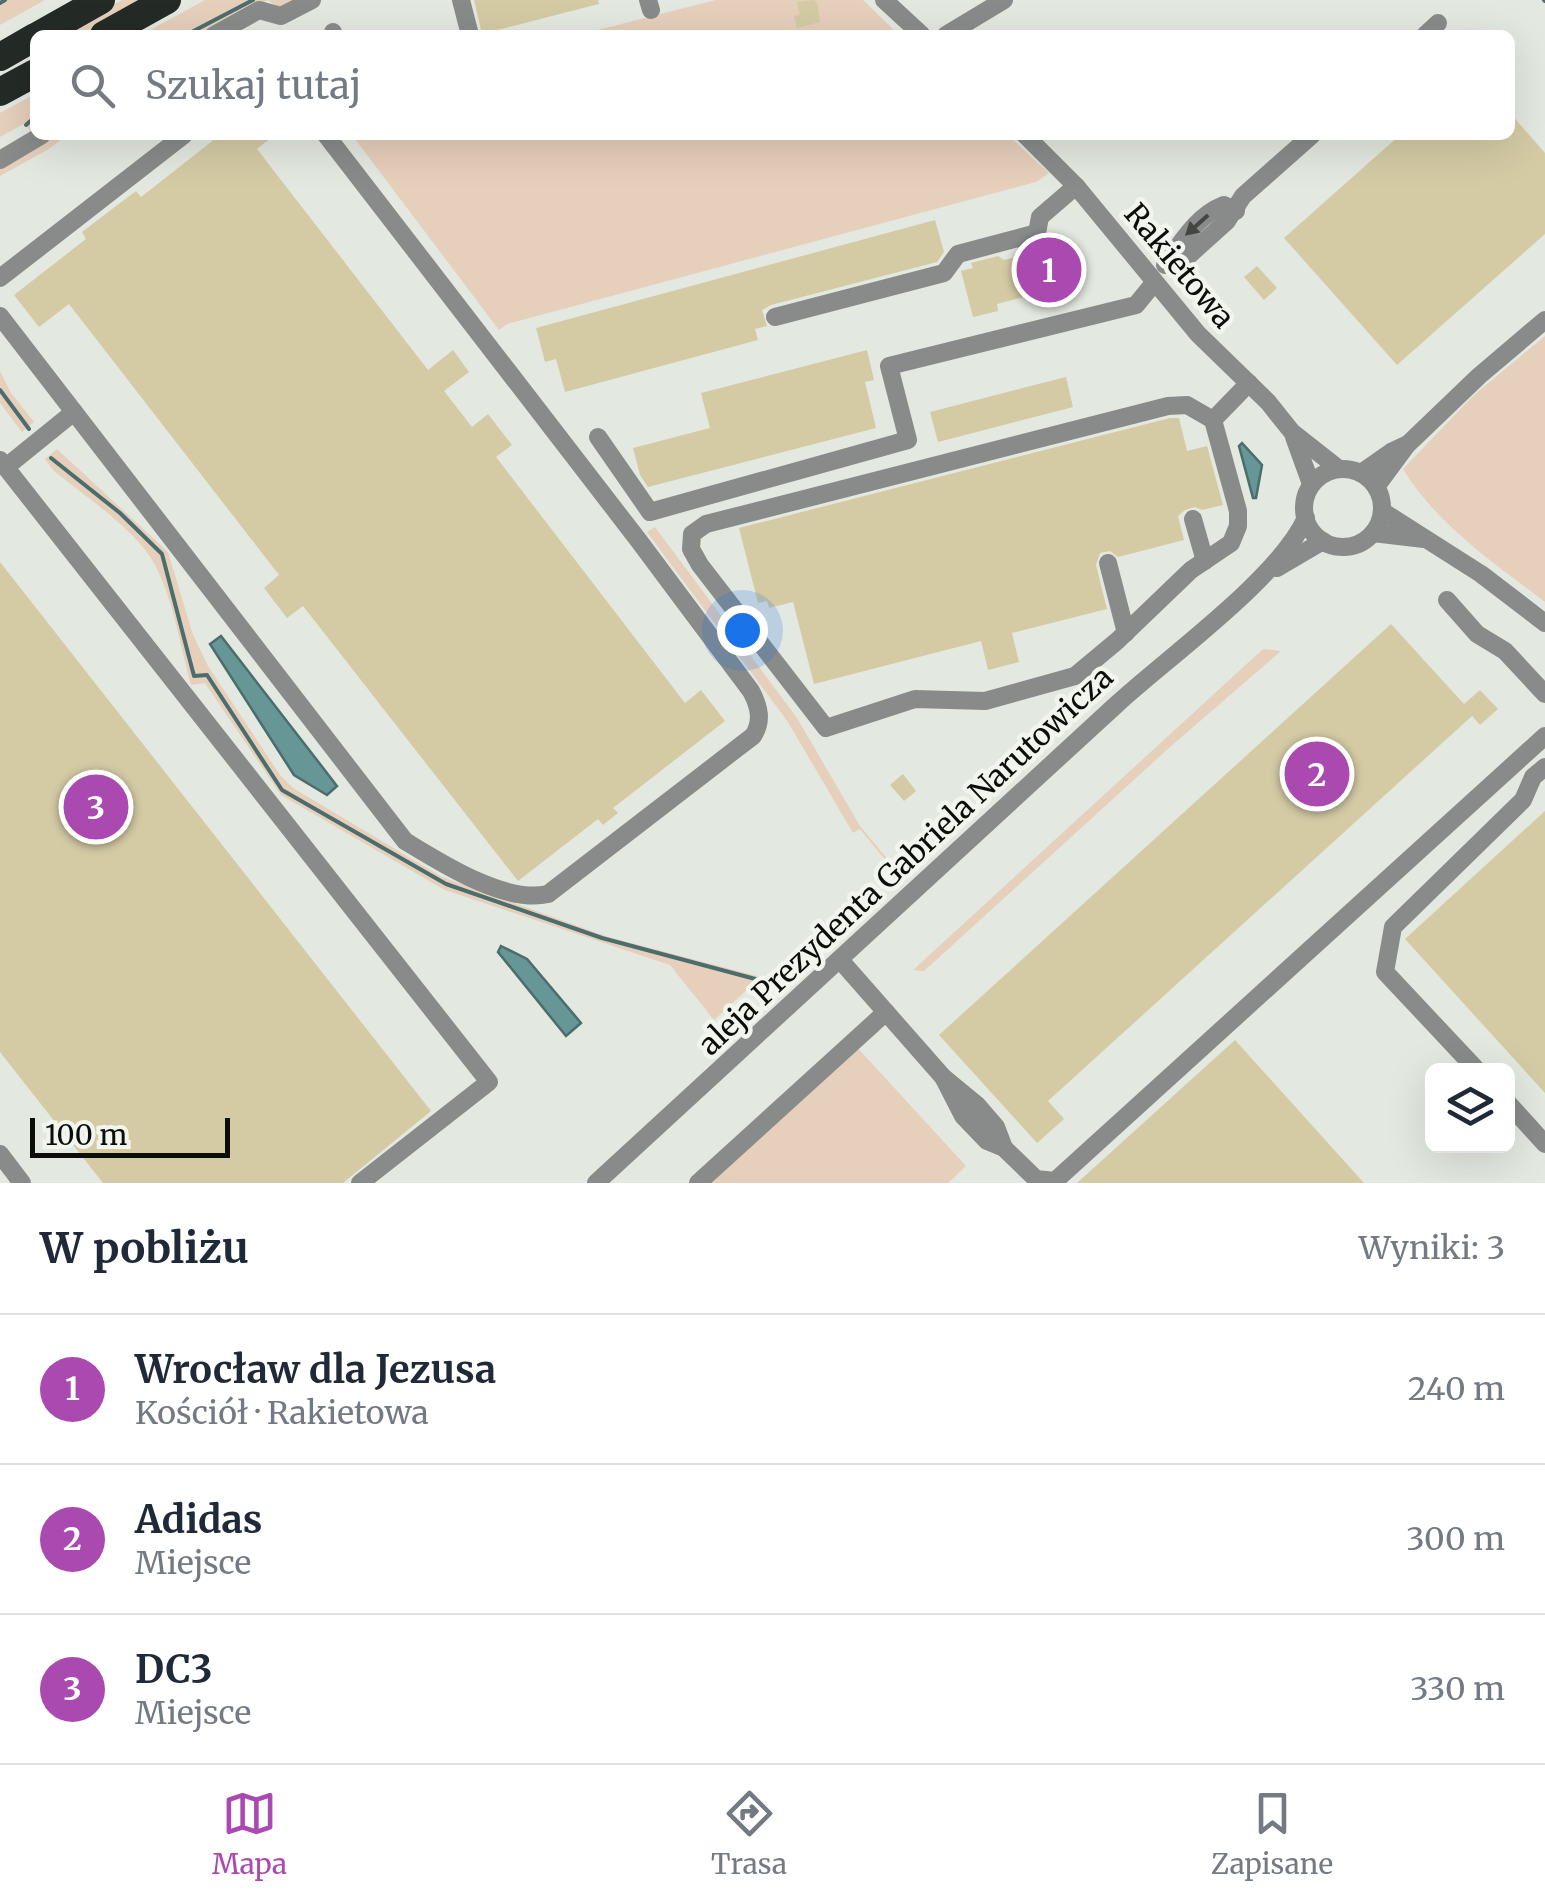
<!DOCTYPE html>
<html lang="pl">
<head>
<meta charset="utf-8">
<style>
  body { margin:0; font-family:Merriweather,serif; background:#f2f2f3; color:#1f2937 }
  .controls { position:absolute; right:30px; bottom:30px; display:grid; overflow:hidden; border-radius:15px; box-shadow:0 10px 40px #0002 }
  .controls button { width:90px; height:90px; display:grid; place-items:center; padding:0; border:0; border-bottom:2px solid #e0e1e3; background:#fff; color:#1f2937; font:50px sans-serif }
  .scale { position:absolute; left:30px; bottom:25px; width:200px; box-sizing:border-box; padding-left:10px; border:5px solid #0b0d0a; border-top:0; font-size:28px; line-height:35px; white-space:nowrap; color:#0b0d0a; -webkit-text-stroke:8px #f1f5ed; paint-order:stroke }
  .you { position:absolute; left:742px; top:630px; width:35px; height:35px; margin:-25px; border:8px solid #fff; border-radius:50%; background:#1a73e8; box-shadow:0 0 0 15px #1a73e833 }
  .badge { display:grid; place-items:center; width:65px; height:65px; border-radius:50%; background:#aa49b0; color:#fff; font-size:32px; font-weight:700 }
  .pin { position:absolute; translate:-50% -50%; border:5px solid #fff; box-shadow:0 2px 10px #0006 }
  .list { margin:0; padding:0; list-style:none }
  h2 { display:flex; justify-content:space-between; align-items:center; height:130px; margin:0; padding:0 40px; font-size:42px }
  h2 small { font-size:32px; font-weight:400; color:#747a83 }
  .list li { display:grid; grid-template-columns:65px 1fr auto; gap:30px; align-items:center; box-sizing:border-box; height:150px; padding:0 40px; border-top:2px solid #e0e1e3 }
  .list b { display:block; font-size:38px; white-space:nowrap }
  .list p { margin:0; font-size:32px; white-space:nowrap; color:#747a83 }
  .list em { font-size:32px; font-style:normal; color:#747a83 }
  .icon { flex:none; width:55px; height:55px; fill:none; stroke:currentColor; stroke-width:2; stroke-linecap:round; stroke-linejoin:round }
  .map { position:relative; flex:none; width:1545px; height:1183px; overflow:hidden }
  .search { position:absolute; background:#fff; box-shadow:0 10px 40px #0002; left:30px; right:30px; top:30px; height:110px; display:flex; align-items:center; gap:25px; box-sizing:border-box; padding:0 35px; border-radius:15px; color:#747a83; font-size:38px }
  .sheet { height:580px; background:#fff }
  nav { display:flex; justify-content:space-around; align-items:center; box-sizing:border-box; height:140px; border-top:2px solid #e0e1e3; background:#fff; font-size:28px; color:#747a83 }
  nav a { display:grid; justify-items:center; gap:5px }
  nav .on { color:#aa49b0 }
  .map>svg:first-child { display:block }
  .green { fill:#e6cfbb }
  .water { fill:#669696; stroke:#4b6d6c; stroke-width:2.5 }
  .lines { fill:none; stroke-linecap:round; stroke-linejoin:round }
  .stream { stroke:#4b6d6c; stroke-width:4 }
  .building { fill:#d4cba5 }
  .minor { stroke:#888b89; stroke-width:18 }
  .highway { stroke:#242b27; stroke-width:28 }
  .oneway { fill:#434643 }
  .labels { text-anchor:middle; stroke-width:9; stroke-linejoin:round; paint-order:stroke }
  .street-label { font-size:30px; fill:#0b0d0a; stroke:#f1f5ed }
</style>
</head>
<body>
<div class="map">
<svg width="1545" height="1183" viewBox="0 0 1545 1183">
  <rect width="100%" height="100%" fill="#e3e8e0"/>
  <g class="green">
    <path d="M0 0H45L0 25Z"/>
    <path d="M122 0H144L80 35H58Z"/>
    <path d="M205 0H302C289 7 280 11 268 0L207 35H141Z"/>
    <path d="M716 0H863L899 35H578Z"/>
    <path d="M35 94V123L31 126 35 133 32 134 25 123 0 137V113Z"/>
    <path d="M49 135H67L49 149 0 176V164Z"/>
    <path d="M352 135H1008L1049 173 1036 182 507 324 499 330Z"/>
    <path d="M1545 336V602C1493 562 1437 525 1403 469L1474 395Z"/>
    <path d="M0 371 11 393 34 422 22 432 0 403Z"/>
    <path d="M57 449 168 552 193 635 208 666 280 775 293 788 442 877 608 937 761 977 714 1020 670 965 445 890 281 795 205 683 191 685C180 646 174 601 155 565 137 530 83 495 53 470L45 459Z"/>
    <path d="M655 527 797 718 860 826 889 861 887 862 860 829 853 833 788 722 647 532Z"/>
    <path d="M1263 649 1281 651 1170 747 924 971 913 970Z"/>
    <path d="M855 1045 966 1166 948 1183H704Z"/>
  </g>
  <g class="water">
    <path d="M1242 443 1262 465 1256 498H1253L1239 446Z"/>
    <path d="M221 636 337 786 327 795 294 775 210 644Z"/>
    <path d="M501 946 527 959 581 1023 566 1036 498 952Z"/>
  </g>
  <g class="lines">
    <g class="stream">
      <path d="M1544 0 1545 1"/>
      <path d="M0 3 5 0"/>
      <path d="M186 35 253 0"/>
      <path d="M26 125 35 117"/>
      <path d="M0 390 29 429"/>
      <path d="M51 458 120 513 162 554 194 676 207 675 282 790 446 884 602 938 759 980"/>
    </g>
  </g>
  <g class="building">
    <path d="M474 0H598L599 4 482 34Z"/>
    <path d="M814 0 817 3 820 22 797 28 794 16 800 15 797 2Z"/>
    <path d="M1510 113 1545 153V234L1397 365 1284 238 1400 135H1510Z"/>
    <path d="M220 135H275L257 149 428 370 453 350 469 372 444 391 472 427 488 414 512 445 496 457 685 703 701 690 725 721 613 808 618 813 603 825 598 819 518 881 303 606 287 618 264 588 279 575 69 304 39 327 14 295 86 239 82 232 116 206 136 191 141 197Z"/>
    <path d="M935 220 944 252 937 262 771 305 762 310 767 326 755 329 758 340 565 392 556 359 545 362 536 328Z"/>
    <path d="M1048 249 1059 288 997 304 998 311 973 317 961 271 973 268 971 263 998 256 1004 260Z"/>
    <path d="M1257 266 1277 288 1264 300 1244 277Z"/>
    <path d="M867 350 874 380 865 382 876 428 648 487 640 475 633 448 710 428 701 393Z"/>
    <path d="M1066 377 1073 407 938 442 930 412Z"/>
    <path d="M1170 418H1179L1187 451 1207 446 1223 505 1202 510 1195 507 1185 510 1178 516 1184 540 1118 557 1110 551 1100 553 1096 565 1107 609 1012 633 1019 662 988 670 981 641 814 684 793 602 769 608 767 601 758 603 739 528Z"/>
    <path d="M0 562 431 1111 343 1183H103L0 1052Z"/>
    <path d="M1391 624 1464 704 1480 690 1498 709 1480 725 1472 716 1048 1101 1064 1119 1037 1143 939 1035Z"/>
    <path d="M903 774 916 791 904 801 890 785Z"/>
    <path d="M1545 811V1093L1405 939Z"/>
    <path d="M1235 1040 1364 1183H1077Z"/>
  </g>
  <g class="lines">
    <g class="minor">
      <path d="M461 0 470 35"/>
      <path d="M648 0 651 10"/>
      <path d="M884 0 922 35"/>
      <path d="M333 32 334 35"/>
      <path d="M214 35 259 10 281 16 312 0"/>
      <path d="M946 35 1004 0"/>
      <path d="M1425 35 1438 23"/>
      <path d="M1025 135 1076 186 1198 334 1268 402 1292 432 1339 469"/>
      <path d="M0 160 42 135"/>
      <path d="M1168 262 1186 258 1227 221 1243 196 1312 135"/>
      <path d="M1165 265C1181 243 1196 216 1224 205L1236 211"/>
      <path d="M0 278 184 135"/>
      <path d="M0 316 405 841C441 863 505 904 548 894L753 736C763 721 759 706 751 691L639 541 326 135"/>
      <path d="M775 317 944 273 958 254 1037 233 1040 217 1076 186"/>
      <path d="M1213 420 1187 405 1168 406 706 524 692 534 691 549 700 565 826 728 915 699 985 701 1075 676 1117 641 1191 570 1231 543 1238 526V511L1213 420 1249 383"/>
      <path d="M598 437 650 512 908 440 889 366 1136 305 1154 283"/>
      <path d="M1294 437 1311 484"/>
      <path d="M0 460 489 1082 360 1183"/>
      <path d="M6 467 74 412"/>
      <circle cx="1343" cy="508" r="39"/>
      <path d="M1361 473 1391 452 1406 445"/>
      <path d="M1376 487 1407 445 1479 376 1545 320"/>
      <path d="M1382 511 1481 574 1545 623"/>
      <path d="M1193 519 1205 561"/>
      <path d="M1373 533 1424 539"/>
      <path d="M1108 563 1126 633"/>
      <path d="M1277 568 1323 541"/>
      <path d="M1447 600 1477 634 1505 651 1545 694"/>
      <path d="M841 961 943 1077 977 1105 996 1127 1004 1148"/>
      <path d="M1477 1070 1385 972 1393 927 1523 800 1533 777 1545 767"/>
      <path d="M943 1077 963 1116 987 1141 1004 1148 1036 1179 1055 1181 1545 736"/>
      <path d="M1508 1103 1545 1144"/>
      <path d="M0 1154 22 1183"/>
      <path d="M596 1183C769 1024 943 864 1117 704 1168 657 1278 579 1306 518"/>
      <path d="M698 1183 886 1012"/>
    </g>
    <g class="highway">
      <path d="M39 35 101 0"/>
      <path d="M104 35 167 0"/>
      <path d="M0 57 35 37"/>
      <path d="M0 92 35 73"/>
    </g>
  </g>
  <defs><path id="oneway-solid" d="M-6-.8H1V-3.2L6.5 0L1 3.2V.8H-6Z" transform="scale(2.5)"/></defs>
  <use class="oneway" href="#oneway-solid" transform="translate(1197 225) rotate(138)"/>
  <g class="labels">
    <g class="street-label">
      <text transform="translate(1179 266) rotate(50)" y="10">Rakietowa</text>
      <text transform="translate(906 861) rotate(-43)" y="10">aleja Prezydenta Gabriela Narutowicza</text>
    </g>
  </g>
</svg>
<div class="controls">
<button><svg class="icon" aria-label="layers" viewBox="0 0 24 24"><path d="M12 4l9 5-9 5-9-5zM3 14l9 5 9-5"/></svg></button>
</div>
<div class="scale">100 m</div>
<div class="you"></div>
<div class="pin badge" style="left:1049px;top:270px">1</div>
<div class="pin badge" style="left:1317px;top:774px">2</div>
<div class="pin badge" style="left:96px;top:807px">3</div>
<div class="search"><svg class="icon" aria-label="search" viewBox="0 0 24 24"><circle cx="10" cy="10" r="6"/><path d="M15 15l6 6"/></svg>Szukaj tutaj</div>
</div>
<section class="sheet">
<h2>W pobliżu<small>Wyniki: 3</small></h2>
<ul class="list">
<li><span class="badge">1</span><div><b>Wrocław dla Jezusa</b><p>Kościół · Rakietowa</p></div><em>240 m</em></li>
<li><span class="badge">2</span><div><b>Adidas</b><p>Miejsce</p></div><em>300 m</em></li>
<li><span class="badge">3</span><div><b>DC3</b><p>Miejsce</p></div><em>330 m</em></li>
</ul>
</section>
<nav>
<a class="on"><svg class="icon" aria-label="map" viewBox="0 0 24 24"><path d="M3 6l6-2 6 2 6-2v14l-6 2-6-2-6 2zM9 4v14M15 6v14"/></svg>Mapa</a>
<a><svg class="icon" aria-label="directions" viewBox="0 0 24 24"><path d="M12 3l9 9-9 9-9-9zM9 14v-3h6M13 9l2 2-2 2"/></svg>Trasa</a>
<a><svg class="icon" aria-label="saved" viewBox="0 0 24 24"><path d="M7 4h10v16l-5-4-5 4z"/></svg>Zapisane</a>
</nav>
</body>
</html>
